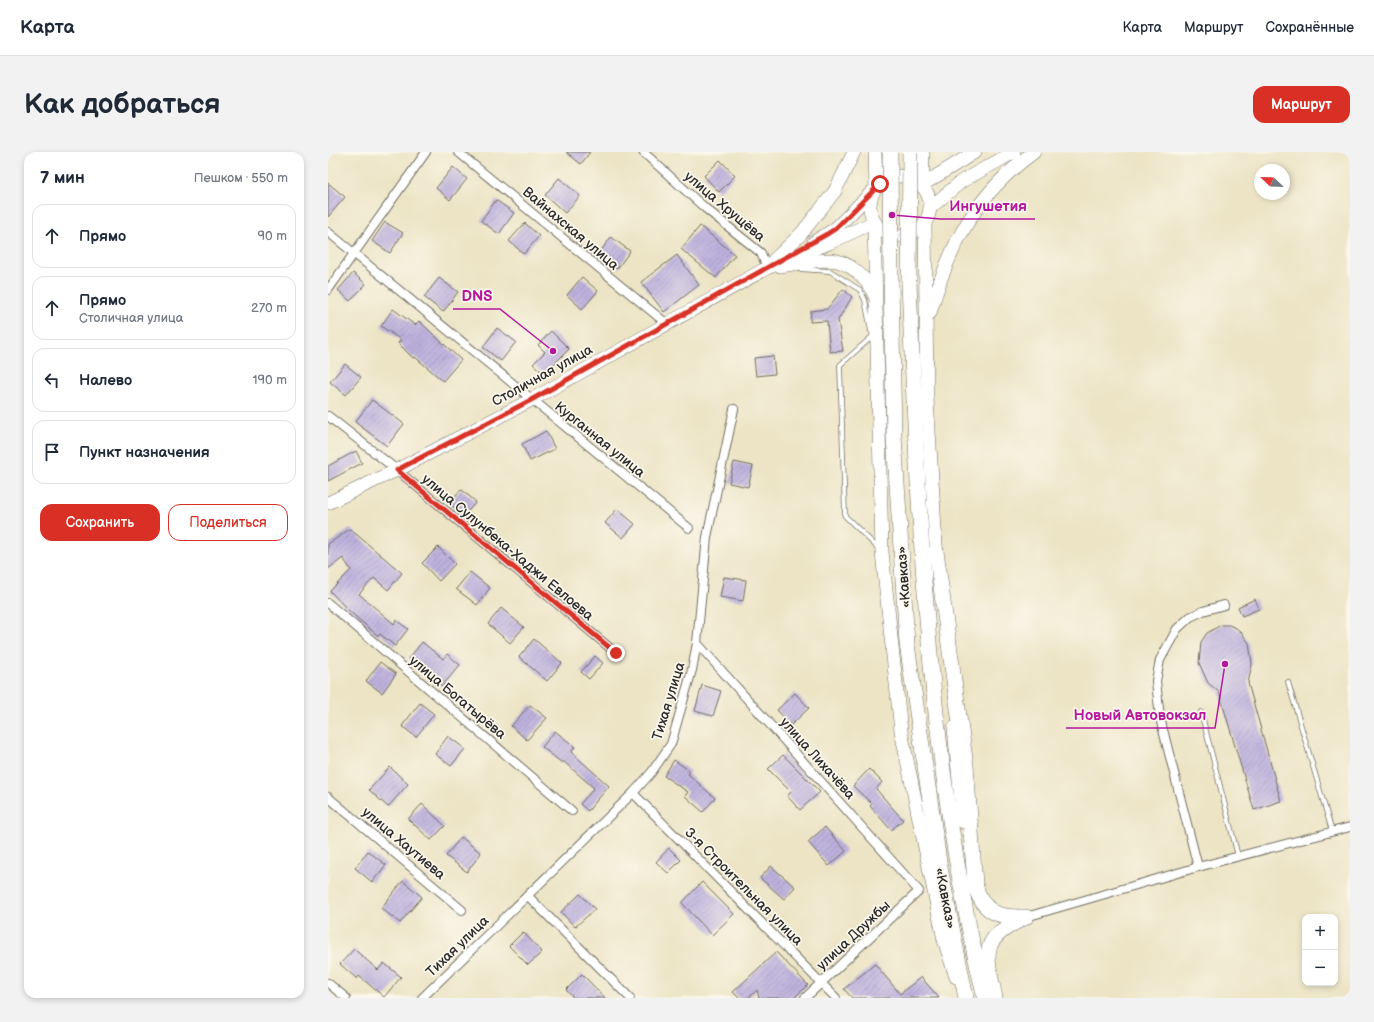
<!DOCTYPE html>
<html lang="ru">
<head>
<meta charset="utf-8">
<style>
  body { margin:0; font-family:"Balsamiq Sans",sans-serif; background:#f2f2f3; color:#1f2937 }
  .controls { position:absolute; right:12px; bottom:12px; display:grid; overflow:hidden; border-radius:8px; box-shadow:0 2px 6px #0003 }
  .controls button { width:36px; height:36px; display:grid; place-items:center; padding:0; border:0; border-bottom:1px solid #e0e1e3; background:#fff; color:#1f2937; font:20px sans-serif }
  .compass { position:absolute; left:926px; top:12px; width:36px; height:36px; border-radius:50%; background:#fff; box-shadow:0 2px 6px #0003; rotate:293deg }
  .stop { position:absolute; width:12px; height:12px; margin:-9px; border:3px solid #d93025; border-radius:50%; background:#fff }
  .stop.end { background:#d93025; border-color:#fff; box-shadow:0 1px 4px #0008 }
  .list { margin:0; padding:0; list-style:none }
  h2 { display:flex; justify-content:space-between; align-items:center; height:52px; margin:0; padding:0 16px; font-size:17px }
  h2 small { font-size:13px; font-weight:400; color:#747a83 }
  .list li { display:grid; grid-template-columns:26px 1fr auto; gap:12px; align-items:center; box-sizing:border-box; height:64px; margin:0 8px 8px; padding:0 8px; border:1px solid #e0e1e3; border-radius:12px }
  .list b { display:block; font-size:15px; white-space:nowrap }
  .list p { margin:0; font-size:13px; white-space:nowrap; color:#747a83 }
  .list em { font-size:13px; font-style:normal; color:#747a83 }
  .actions { display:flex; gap:8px; padding:12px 16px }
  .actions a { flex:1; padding:9px 0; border:1px solid #d93025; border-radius:12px; text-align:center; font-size:14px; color:#d93025 }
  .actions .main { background:#d93025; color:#fff }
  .icon { flex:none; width:22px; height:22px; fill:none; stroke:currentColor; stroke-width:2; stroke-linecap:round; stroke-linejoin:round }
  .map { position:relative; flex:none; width:1022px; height:846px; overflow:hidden; border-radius:12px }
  header { display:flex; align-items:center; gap:24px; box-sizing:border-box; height:56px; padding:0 20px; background:#fff; border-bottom:1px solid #e0e1e3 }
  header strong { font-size:19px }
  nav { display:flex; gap:22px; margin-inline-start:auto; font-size:14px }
  .intro { display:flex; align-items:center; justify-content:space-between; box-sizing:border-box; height:96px; padding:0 24px }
  h1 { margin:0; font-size:28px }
  .button { padding:10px 18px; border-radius:12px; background:#d93025; color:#fff; font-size:14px; font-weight:700 }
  main { display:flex; gap:24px; padding:0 24px }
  aside { flex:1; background:#fff; border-radius:12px; box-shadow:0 2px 6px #0003 }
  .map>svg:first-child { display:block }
  .building { fill:url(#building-hatch) }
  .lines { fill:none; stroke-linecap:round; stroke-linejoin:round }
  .lane-casing { stroke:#6f6c61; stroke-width:5.5 }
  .street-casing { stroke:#6f6c61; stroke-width:10 }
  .primary-casing { stroke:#6f6c61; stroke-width:14 }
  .highway-casing { stroke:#6f6c61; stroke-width:16 }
  .lane { stroke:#fff; stroke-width:4 }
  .street { stroke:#fff; stroke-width:8 }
  .primary { stroke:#fff; stroke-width:13 }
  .highway { stroke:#fff; stroke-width:15 }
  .highway-bridge-casing { stroke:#6f6c61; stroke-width:16; stroke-linecap:butt }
  .highway-bridge { stroke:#fff; stroke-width:15 }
  .route { stroke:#d93025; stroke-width:5 }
  .labels { text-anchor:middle; stroke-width:3.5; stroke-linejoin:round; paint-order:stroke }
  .street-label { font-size:14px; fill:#2b2b2b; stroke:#fbf7ec }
  .leader { fill:none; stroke:#b5179e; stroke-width:1.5 }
  .callout-dot { fill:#b5179e; stroke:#fbf7ec; stroke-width:1.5 }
  .callout-label { font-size:15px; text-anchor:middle; font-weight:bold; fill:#b5179e; stroke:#fbf7ec; stroke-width:3.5; stroke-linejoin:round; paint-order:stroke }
</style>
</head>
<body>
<header>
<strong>Карта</strong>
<nav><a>Карта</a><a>Маршрут</a><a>Сохранённые</a></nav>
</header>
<div class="intro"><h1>Как добраться</h1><a class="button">Маршрут</a></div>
<main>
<aside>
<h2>7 мин<small>Пешком · 550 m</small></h2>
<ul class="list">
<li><svg class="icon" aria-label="ahead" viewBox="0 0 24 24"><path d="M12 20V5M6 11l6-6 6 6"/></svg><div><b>Прямо</b></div><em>90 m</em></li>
<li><svg class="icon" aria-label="ahead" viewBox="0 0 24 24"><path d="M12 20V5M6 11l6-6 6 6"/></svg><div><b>Прямо</b><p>Столичная улица</p></div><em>270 m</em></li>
<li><svg class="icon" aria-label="left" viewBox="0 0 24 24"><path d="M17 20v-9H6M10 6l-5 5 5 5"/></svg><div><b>Налево</b></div><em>190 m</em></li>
<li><svg class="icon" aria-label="arrive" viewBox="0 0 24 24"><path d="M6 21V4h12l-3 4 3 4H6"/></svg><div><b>Пункт назначения</b></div></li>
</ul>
<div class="actions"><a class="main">Сохранить</a><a>Поделиться</a></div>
</aside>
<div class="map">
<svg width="1022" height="846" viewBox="0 0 1022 846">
  <defs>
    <pattern id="building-hatch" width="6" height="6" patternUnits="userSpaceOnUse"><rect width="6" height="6" fill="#beb2de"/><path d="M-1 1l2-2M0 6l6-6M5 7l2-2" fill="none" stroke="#9b91b4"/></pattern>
  </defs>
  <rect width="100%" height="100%" fill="#fbf7ec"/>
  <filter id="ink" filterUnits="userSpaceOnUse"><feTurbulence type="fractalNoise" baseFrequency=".025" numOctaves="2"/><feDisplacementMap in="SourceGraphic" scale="8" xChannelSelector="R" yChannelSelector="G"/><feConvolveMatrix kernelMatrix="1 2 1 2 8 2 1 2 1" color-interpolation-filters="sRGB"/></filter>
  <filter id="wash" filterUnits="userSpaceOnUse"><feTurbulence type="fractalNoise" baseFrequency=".012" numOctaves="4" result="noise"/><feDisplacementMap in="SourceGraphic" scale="16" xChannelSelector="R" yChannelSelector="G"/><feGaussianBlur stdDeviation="0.9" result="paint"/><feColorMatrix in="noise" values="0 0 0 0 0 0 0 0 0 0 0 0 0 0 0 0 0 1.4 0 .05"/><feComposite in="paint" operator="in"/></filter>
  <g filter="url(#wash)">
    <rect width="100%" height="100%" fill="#ece4c4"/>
    <g id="blocks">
      <g class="building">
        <path d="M238 0H262L253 12Z"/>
        <path d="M392 8 407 24 391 40 376 24Z"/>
        <path d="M125 15 139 27 122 48 108 36Z"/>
        <path d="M231 26 252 44 237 61 217 43Z"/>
        <path d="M0 31 17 45 0 65Z"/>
        <path d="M168 48 186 61 171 82 153 69Z"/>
        <path d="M57 70 75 81 62 101 44 89Z"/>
        <path d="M197 71 211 84 196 102 181 89Z"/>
        <path d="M372 74 407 103 388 126 353 97Z"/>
        <path d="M283 85 302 99 289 117 270 103Z"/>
        <path d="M349 103 371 133 336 160 313 130Z"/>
        <path d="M25 121 38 132 22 149 10 138Z"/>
        <path d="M254 125 270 139 254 157 239 143Z"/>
        <path d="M111 126 130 140 115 160 96 145Z"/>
        <path d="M515 137 524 145 510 168 515 199 502 200 499 169 482 170 483 159 499 157Z"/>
        <path d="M65 157 87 173 91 169 133 208 115 229 87 205 85 206 70 191 73 188 53 174Z"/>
        <path d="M169 176 188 190 173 209 155 195Z"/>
        <path d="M223 179 241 197 216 222 205 212 217 200 210 193Z"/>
        <path d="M445 204 447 222 428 224 426 206Z"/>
        <path d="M17 212 33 225 18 243 2 230Z"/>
        <path d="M44 248 76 272 59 294 27 270Z"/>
        <path d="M218 279 227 297 202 309 194 292Z"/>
        <path d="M28 299 34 311 0 329V314Z"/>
        <path d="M406 310 425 314 420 335 401 331Z"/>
        <path d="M133 337 148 350 136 364 121 351Z"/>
        <path d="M289 357 307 372 295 386 277 371Z"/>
        <path d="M22 377 74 421 60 438 46 426 31 442 66 472 68 468 80 477 67 494 52 482 50 484 20 458 2 439 23 418 15 406 0 417V392Z"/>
        <path d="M110 395 127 412 111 429 94 411Z"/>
        <path d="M142 420 162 436 149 453 128 437Z"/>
        <path d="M396 425 418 428 415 449 392 445Z"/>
        <path d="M927 447 931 457 914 464 910 455Z"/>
        <path d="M173 456 196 475 182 491 160 472Z"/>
        <path d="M893 473H901L908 476 913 480 921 491 924 512 920 531 953 649 926 658 891 540 880 531 871 511 873 490 879 481Z"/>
        <path d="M206 487 234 511 219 529 191 505Z"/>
        <path d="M94 490 115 507 119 502 132 513 114 534 81 506Z"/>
        <path d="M267 504 275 511 261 527 253 520Z"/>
        <path d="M52 510 68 522 54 541 38 529Z"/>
        <path d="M374 533 393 539 385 564 367 559Z"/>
        <path d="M467 541 481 556 463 573 449 558Z"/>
        <path d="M92 551 106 562 88 585 74 574Z"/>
        <path d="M202 553 219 566 199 588 183 574Z"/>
        <path d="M227 579 247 595 243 600 281 634 260 659 252 652 266 636 235 609 234 611 214 595Z"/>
        <path d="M120 584 137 597 123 614 107 602Z"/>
        <path d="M455 603 492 640 472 658 459 644 463 640 440 617Z"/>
        <path d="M346 608 362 619 360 622 387 646 375 660 357 644 360 640 336 624Z"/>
        <path d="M62 615 80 632 60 655 41 638Z"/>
        <path d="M541 617 554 630 548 637 575 668 563 678 542 654 544 652 525 634Z"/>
        <path d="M94 652 117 674 103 688 80 667Z"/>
        <path d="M497 675 518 699 501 714 480 690Z"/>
        <path d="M133 685 153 701 139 720 118 704Z"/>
        <path d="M341 696 353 708 340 721 328 710Z"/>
        <path d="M40 699 58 713 44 730 27 716Z"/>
        <path d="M443 714 467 735 456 747 432 726Z"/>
        <path d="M75 729 94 745 72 771 53 756Z"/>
        <path d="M374 730 406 762 384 783 354 751Z"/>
        <path d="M252 742 267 757 247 775 233 760Z"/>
        <path d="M195 780 214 800 200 813 181 794Z"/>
        <path d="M26 797 50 818 56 811 73 825 56 845 31 824 29 827 12 812Z"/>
        <path d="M448 800 480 833 466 846H431L429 838 420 846H411L405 840Z"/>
        <path d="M547 812 572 842 593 825 611 846H524L516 837Z"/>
        <path d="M254 822 277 846H246L238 838Z"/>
      </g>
    </g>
  </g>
  <g filter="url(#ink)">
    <use href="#blocks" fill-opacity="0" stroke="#6f6c61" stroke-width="1"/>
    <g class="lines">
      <defs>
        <g id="lane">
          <path d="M471 117 502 119 532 138 537 148 543 179"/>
          <path d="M546 183 512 213 517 364 550 396"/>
          <path d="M960 530 1004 679"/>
          <path d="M873 560 910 704"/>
        </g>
        <g id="street">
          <path d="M130 0 339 172"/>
          <path d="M315 0 377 56 433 101 439 116"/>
          <path d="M0 80 361 376"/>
          <path d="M0 138 98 0"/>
          <path d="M0 264 69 318 288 501"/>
          <path d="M0 451 244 659"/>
          <path d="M369 491 591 739 477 846"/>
          <path d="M305 641 508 846"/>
          <path d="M0 645 134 758"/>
          <path d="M870 715 832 566 828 529 832 508 849 477 862 465 875 459 896 453"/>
          <path d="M200 744 302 846"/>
          <path d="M698 765 870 715 1022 675"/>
          <path d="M0 831 18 846"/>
          <path d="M94 846 305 641 323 621 343 592 364 518 369 491 379 385 406 257"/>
        </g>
        <g id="primary">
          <circle cx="572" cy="54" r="30"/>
          <path d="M594 33 647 0"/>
          <path d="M594 33 595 0"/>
          <path d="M603 55 634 29 686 0"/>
          <path d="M597 72 599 247 609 409"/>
          <path d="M486 90 507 77 548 36 547 0"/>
          <path d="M444 110 473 82 507 39 526 0"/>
          <path d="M452 114C469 112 486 108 503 108 522 109 540 128 547 144"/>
          <path d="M602 161C622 92 647 43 706 0"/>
          <path d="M0 351 69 318 203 248 439 116 501 91 546 70 554 400 573 579 616 788 628 825"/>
          <path d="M626 576 635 670"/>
        </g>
        <g id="highway">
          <path d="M563 130 566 284 579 492 612 716 638 846"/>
          <path d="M581 130C591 370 599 612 657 846"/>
          <path d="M608 399 638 614 647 732C654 761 671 766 698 765"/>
          <path d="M667 846C658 801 650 788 696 766"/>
        </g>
      </defs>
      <use href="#lane" class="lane-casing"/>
      <use href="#street" class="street-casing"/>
      <use href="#primary" class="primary-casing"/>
      <use href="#highway" class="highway-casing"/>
      <use href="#lane" class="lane"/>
      <use href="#street" class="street"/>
      <use href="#primary" class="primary"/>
      <use href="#highway" class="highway"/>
      <defs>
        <g id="highway-bridge">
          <path d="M562 1 563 130"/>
          <path d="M581 130 582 1"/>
        </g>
      </defs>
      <use href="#highway-bridge" class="highway-bridge-casing"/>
      <use href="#highway-bridge" class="highway-bridge"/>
    </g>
  </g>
  <g class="lines" filter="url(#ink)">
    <path class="route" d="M288 501 69 318 203 248 499 82 507 77 552 32"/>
  </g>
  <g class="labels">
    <g class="street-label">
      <text transform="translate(397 54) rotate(40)" y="5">улица Хрущёва</text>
      <text transform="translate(243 76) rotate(40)" y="5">Вайнахская улица</text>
      <text transform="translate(214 223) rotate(-29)" y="5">Столичная улица</text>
      <text transform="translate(272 287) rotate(39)" y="5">Курганная улица</text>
      <text transform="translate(180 395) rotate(40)" y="5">улица Сулунбека-Хаджи Евлоева</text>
      <text transform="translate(575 425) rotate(-94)" y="5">«Кавказ»</text>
      <text transform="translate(130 545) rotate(40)" y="5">улица Богатырёва</text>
      <text transform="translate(340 549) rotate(-73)" y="5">Тихая улица</text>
      <text transform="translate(490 606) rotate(48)" y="5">улица Лихачёва</text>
      <text transform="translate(76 691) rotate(40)" y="5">улица Хаутиева</text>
      <text transform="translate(416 734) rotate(45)" y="5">3-я Строительная улица</text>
      <text transform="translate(618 746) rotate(79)" y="5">«Кавказ»</text>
      <text transform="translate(525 783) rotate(-43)" y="5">улица Дружбы</text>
      <text transform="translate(129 794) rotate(-44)" y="5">Тихая улица</text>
    </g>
  </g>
  <path class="leader" d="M564 63L613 67H707M225 199L172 157H125M897 512L887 576H738"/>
  <g class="callout-dot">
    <circle cx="564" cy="63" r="4"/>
    <circle cx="225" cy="199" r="4"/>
    <circle cx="897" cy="512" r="4"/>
  </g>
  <g class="callout-label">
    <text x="660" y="59">Ингушетия</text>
    <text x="149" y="149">DNS</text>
    <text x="812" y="568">Новый Автовокзал</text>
  </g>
</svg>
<div class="controls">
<button>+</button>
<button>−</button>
</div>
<svg class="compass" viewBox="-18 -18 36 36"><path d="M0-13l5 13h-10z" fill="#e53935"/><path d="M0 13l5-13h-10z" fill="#747a83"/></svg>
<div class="stop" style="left:552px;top:32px"></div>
<div class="stop end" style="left:288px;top:501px"></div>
</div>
</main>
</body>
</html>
